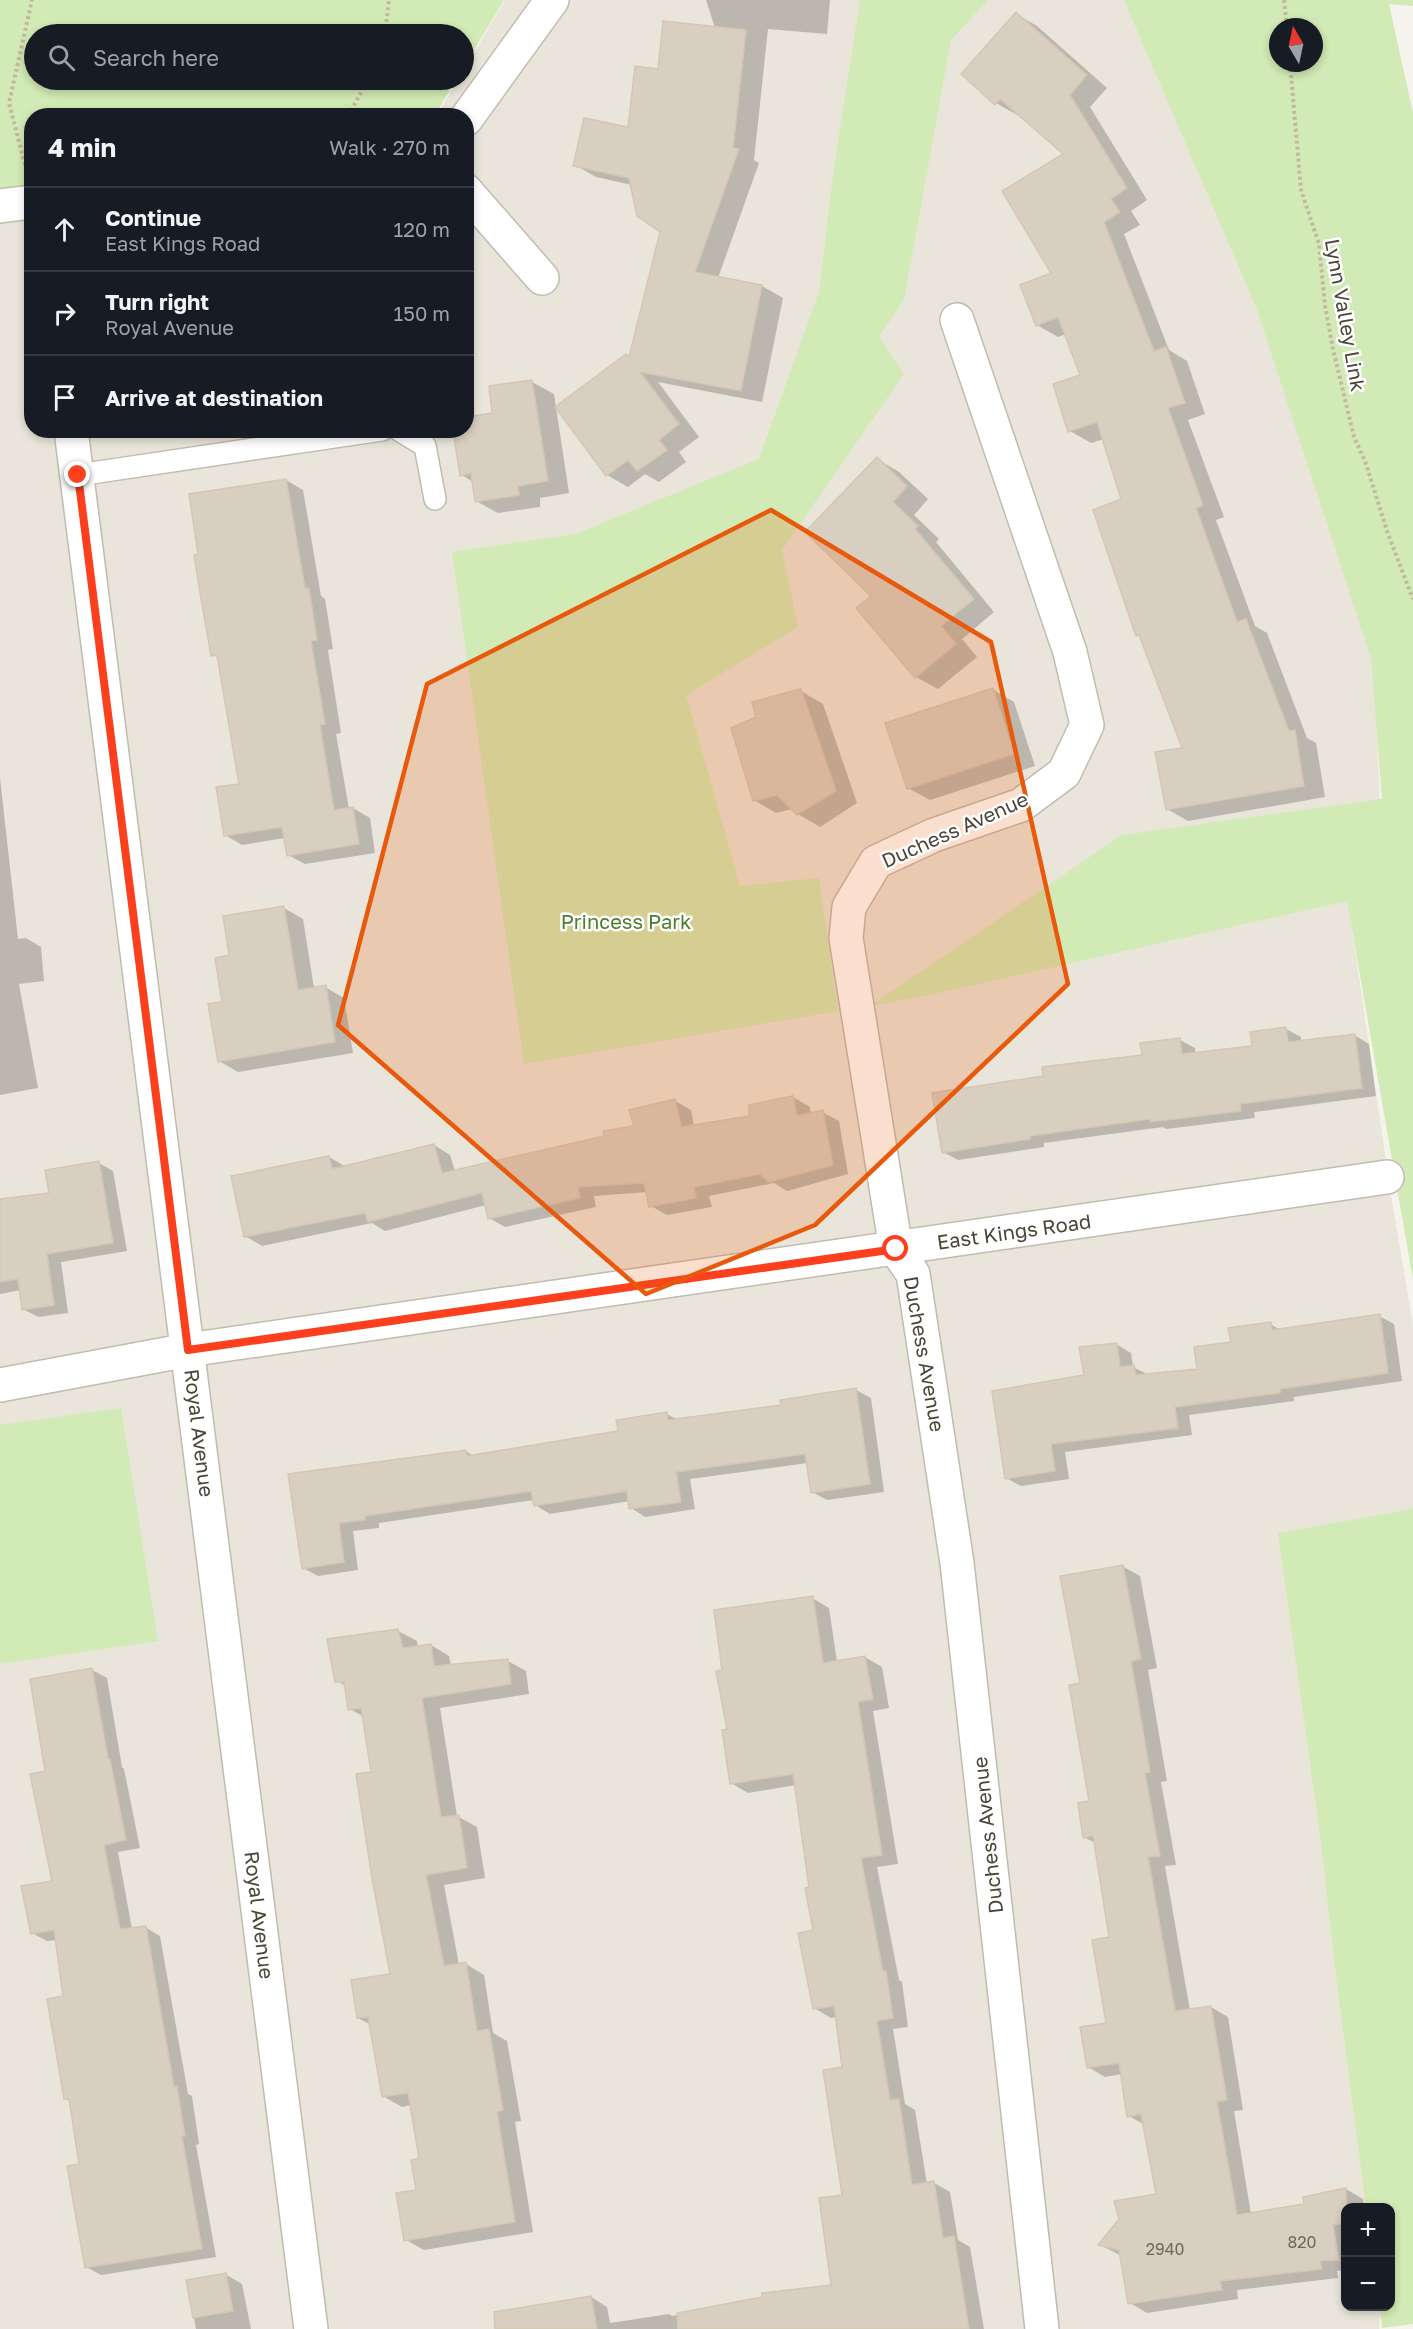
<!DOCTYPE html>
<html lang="en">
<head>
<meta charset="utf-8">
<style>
  body { margin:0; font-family:"Golos Text",sans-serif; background:#20242c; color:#f1f3f6 }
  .controls { position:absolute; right:18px; bottom:18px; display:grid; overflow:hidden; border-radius:12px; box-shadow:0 3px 9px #0003 }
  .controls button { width:54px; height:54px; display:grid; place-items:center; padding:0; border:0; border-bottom:2px solid #363941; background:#171b24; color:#f1f3f6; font:30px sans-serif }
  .compass { position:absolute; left:1269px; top:18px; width:54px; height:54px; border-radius:50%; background:#171b24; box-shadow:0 3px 9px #0003; rotate:351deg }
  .stop { position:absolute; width:18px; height:18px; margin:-14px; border:4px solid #fc3f1d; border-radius:50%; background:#fff }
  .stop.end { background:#fc3f1d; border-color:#fff; box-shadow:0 2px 6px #0008 }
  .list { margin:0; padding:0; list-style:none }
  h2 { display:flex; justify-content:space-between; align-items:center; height:78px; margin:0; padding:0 24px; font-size:26px }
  h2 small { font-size:20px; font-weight:400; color:#9ea1a6 }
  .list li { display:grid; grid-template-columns:39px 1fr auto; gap:18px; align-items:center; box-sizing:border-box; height:84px; padding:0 24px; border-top:2px solid #363941 }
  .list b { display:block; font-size:22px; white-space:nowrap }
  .list p { margin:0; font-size:20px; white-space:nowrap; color:#9ea1a6 }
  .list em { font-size:20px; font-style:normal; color:#9ea1a6 }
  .icon { flex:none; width:33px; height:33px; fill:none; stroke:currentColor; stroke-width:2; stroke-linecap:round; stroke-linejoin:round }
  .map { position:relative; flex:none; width:1413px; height:2329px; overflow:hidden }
  .search { position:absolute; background:#171b24; box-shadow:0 3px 9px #0003; left:24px; top:24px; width:450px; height:66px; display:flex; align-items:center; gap:15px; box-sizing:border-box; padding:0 21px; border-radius:33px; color:#9ea1a6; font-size:22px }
  .panel { position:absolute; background:#171b24; box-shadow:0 3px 9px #0003; left:24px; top:108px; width:450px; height:330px; border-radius:24px }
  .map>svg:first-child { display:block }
  .residential { fill:#eae5da }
  .green { fill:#d2eab5; fill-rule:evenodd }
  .shadow { fill:#0003 }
  .building { fill:#d8cfc1; stroke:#d3c7b4; stroke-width:1.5 }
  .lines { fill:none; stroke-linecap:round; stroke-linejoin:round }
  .lane-casing { stroke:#c2bbae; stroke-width:24 }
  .street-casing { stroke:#c2bbae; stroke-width:36 }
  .path { stroke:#c4b79f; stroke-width:4; stroke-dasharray:3 3; stroke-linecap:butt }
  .lane { stroke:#fff; stroke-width:21 }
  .street { stroke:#fff; stroke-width:33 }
  .route { stroke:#fc3f1d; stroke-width:8 }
  .marked { fill:#e8590c; fill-opacity:0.2; stroke:#e8590c; stroke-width:4.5; stroke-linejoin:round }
  .labels { text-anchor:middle; stroke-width:5; stroke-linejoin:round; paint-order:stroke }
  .number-label { font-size:16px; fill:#6e675b }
  .street-label { font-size:20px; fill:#4b4439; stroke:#fff }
  .park-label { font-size:20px; fill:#4a7f2a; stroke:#fff }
</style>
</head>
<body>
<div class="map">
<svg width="1413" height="2329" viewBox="0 0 1413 2329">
  <rect width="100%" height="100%" fill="#f6f3ec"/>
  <path class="residential" d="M505 0H1128L1258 311 1374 662 1380 804 1347 896 1391 1195 1413 1325V1834L1388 2207 1346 2208V2306L1381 2307 1379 2329H0V197L31 193 32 430H466V116L437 115 458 80H464V70Z"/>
  <g class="green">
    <path d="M0 0H504L464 67V34H34V80H456L435 115 32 116 31 194 0 197Z"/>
    <path d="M860 0H988L951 40 904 300 879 337 904 374 782 550 798 627 686 695 740 886 819 878 838 1011 524 1064 452 552 575 534 759 459 819 292 834 167Z"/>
    <path d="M1124 0H1413V6L1389 4 1413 113V1280L1347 901 929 995 870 1006 1122 835 1382 799 1371 658 1256 307ZM1278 27H1314V63H1278Z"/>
    <path d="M121 1408 158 1641 0 1664V1425Z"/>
    <path d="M1413 1509V2324L1382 2328 1380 2307 1390 2306V2208L1366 2207 1337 1984 1320 1835 1278 1533Z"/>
  </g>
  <g class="shadow">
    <path d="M706 0H830L827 34 768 29 754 160 759 163 718 278 762 286 783 298 762 402 658 382 699 437 679 452 686 462 659 482 645 474 628 487 607 475 630 358 661 231 632 185 596 177 575 165 630 129 659 70 715 28Z"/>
    <path d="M1016 14 1037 26 1107 88 1090 107 1147 200 1131 211 1140 225 1124 234 1169 350 1187 361 1205 414 1188 420 1224 517 1216 520 1255 626 1267 633 1307 738 1316 743 1325 797 1188 821 1167 809 1184 749 1142 637 1138 635 1123 500 1104 439 1091 443 1070 431 1082 376 1066 334 1058 337 1037 325 1053 273 1065 155 1019 113 1017 115 996 103Z"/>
    <path d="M532 382 554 394 569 493 540 498V507L498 513 476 501 473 482 462 475 466 430 493 414Z"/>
    <path d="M877 459 899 472 928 499 914 515 939 539 936 542 994 612 962 639 977 657 938 689 916 677 873 596Z"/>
    <path d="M286 480 303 490 321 596 325 599 333 649 328 650 341 733 336 734 349 809 353 808 370 818 375 853 305 864 288 855 285 838 242 845 225 835 240 785 219 658 213 655Z"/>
    <path d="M992 689 1014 702 1035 766 930 800 908 788Z"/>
    <path d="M801 691 823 704 857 803 820 827 798 814 792 809 776 813 754 800 757 718Z"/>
    <path d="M0 778 18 939 26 938 41 947 44 981 19 984 38 1088 0 1095Z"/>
    <path d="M284 908 303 919 314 988 325 987 344 998 353 1053 238 1072 219 1061 231 956Z"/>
    <path d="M1286 1029 1301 1037V1042L1354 1035 1369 1044 1376 1096 1254 1112 1255 1118 1166 1129 1163 1127 1044 1143V1147L958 1160 943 1152 1045 1077 1144 1056 1180 1040 1195 1048V1054L1253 1047Z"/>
    <path d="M793 1097 810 1107 811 1114 822 1112 839 1121 848 1174 787 1191 774 1183 709 1196 712 1207 667 1215 651 1206 648 1192 594 1196 596 1207 505 1227 489 1218 486 1205 385 1231 372 1223 262 1246 245 1236 329 1157 346 1167 434 1145 450 1155 455 1171 606 1138 636 1127 675 1101 691 1110 694 1126 751 1117Z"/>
    <path d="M99 1163 113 1171 127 1251 61 1262 68 1313 38 1317 23 1309 21 1290 0 1294V1201L51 1195Z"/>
    <path d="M1379 1316 1394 1324 1402 1381 1294 1397V1401L1189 1415 1192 1435 1065 1452 1069 1479 1021 1486 1006 1478 1086 1376 1116 1344 1131 1353 1133 1367 1149 1375 1199 1370 1232 1343 1270 1324 1281 1330Z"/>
    <path d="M856 1390 871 1398 884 1492 827 1500 812 1492 808 1463 690 1479 695 1509 645 1517 631 1508 630 1501 550 1514 535 1505 534 1500 379 1523V1528L353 1531 358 1570 318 1576 303 1568 290 1475 466 1451 475 1457 619 1433 667 1414 678 1420 782 1406Z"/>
    <path d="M1122 1566 1140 1576 1157 1668 1148 1670 1167 1781 1161 1782 1176 1865 1165 1866 1190 2011 1211 2007 1228 2017 1243 2110 1234 2111 1251 2214 1306 2205 1346 2189 1363 2199 1364 2208H1346V2270L1337 2271 1338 2278 1237 2290 1238 2299 1147 2313 1130 2303 1122 2256 1100 2245 1158 2196 1145 2125 1129 2116 1122 2074 1105 2077 1088 2067 1108 2024 1111 1938 1095 1843 1084 1837 1090 1802 1082 1684Z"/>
    <path d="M812 1598 829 1608 837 1662 865 1657 882 1667 889 1708 873 1711 898 1864 877 1867 899 1980 902 1982 908 2027 893 2029 905 2104 915 2110 927 2184 934 2183 950 2192 958 2240 970 2247 984 2329H502L591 2297 607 2307 610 2323 669 2314 672 2316 833 2286 844 2196V2069L836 2017 831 2018 814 2008 815 1931 811 1888 796 1785 748 1793 731 1783 724 1671Z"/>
    <path d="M398 1631 417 1641 418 1647 431 1645 449 1656 451 1666 508 1661 526 1671 529 1694 440 1708 457 1816 477 1827 485 1878 444 1885 459 1965 466 1964 484 1975 493 2033 507 2041 521 2121 515 2122 533 2232 424 2250 406 2240 417 2191 421 2159 412 2105 402 2107 383 2096 371 2025 358 2018 392 1975 373 1773 364 1717 350 1709 346 1686 337 1681Z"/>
    <path d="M92 1670 107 1678 122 1767 124 1769 140 1848 118 1852 132 1929 145 1927 160 1936 188 2094 192 2096 199 2144 196 2145 216 2257 101 2275 86 2267 81 2166 71 2102 65 2098V1997L57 1940 47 1941 32 1933 54 1882 47 1772Z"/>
    <path d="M225 2274 242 2284 251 2329H196L188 2281Z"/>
  </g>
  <g class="building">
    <path d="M1016 12 1087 75 1070 95 1127 188 1111 199 1120 212 1104 222 1154 351 1166 347 1185 403 1168 408 1203 505 1196 508 1237 622 1246 619 1289 731 1295 730 1304 786 1166 810 1155 752 1182 748 1139 635 1136 636 1093 510 1121 499 1097 422 1068 432 1053 384 1080 375 1058 317 1036 326 1020 285 1051 273 1002 191 1063 154 1000 99 995 105 961 74Z"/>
    <path d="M663 21 746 30 733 148 739 149 695 272 762 285 741 391 640 372 679 424 659 440 667 450 637 471 628 460 606 476 555 407 626 354 629 357 660 232 637 216 629 178 573 166 584 118 628 127 635 66 658 69Z"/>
    <path d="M532 380 548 481 518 486 519 495 475 502 471 473 460 476 453 430H466V417L492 413 489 386Z"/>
    <path d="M877 457 907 486 893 502 918 526 915 529 974 599 941 626 956 644 915 678 856 608 871 596 805 532Z"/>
    <path d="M286 479 305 588H309L317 640 311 641 325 724 320 725 334 810 353 807 359 844 287 856 282 827 224 836 216 787 239 784 217 655 211 656 201 598 194 555 198 554 189 494Z"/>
    <path d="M993 688 1014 754 907 789 885 723Z"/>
    <path d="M801 689 836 791 797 815 777 795 753 801 731 728 756 717 752 702Z"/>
    <path d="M284 906 298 990 326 985 335 1042 218 1062 208 1004 222 1002 215 958 229 955 223 916Z"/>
    <path d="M1286 1027 1288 1042 1355 1034 1362 1088 1240 1104 1241 1111 1150 1122V1119L1030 1136V1139L942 1153 932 1093 1043 1076 1042 1067 1142 1055 1140 1043 1180 1038 1182 1054 1252 1046 1250 1032Z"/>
    <path d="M793 1096 797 1116 823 1110 833 1165 769 1182 760 1174 694 1187 696 1198 649 1207 644 1183 578 1187 580 1198 488 1219 482 1193 368 1222 365 1213 244 1237 231 1176 329 1156 332 1169 434 1144 442 1173 604 1136 603 1131 634 1126 629 1110 675 1099 681 1127 749 1116V1105Z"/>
    <path d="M99 1161 113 1243 47 1254 54 1305 22 1310 18 1279 0 1282V1199L49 1193 45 1170Z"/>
    <path d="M1380 1314 1388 1373 1280 1389V1393L1175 1407 1178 1428 1051 1444 1055 1471 1005 1479 992 1391 1084 1375 1079 1347 1117 1343 1120 1367 1134 1365 1136 1375 1197 1369 1194 1347 1231 1342 1228 1328 1271 1322 1272 1330Z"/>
    <path d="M856 1388 870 1484 811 1493 805 1454 676 1472 681 1502 629 1509 627 1491 534 1506 531 1491 365 1516V1520L339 1523 344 1562 302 1569 288 1474 466 1450 467 1456 618 1431 616 1420 667 1412 668 1420 781 1405 780 1400Z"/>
    <path d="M1123 1565 1141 1659 1131 1661 1150 1772 1145 1773 1160 1856 1148 1857 1175 2011 1211 2006 1227 2100 1217 2102 1237 2215 1304 2204 1303 2197 1346 2188V2223L1333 2225 1339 2260 1320 2261 1322 2269 1220 2281 1222 2290 1128 2304 1119 2250 1098 2245 1119 2219 1114 2201 1156 2194 1141 2114 1127 2117 1119 2063 1087 2068 1080 2027 1106 2023 1092 1940 1109 1937 1093 1836 1083 1838 1078 1803 1089 1801 1069 1685 1080 1683 1060 1576Z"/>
    <path d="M813 1596 823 1663 865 1656 873 1699 858 1702 882 1855 861 1858 883 1972 886 1971 893 2018 877 2021 890 2100 899 2099 912 2185 934 2181 943 2238 954 2236 969 2329H678L677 2313 762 2297V2293L831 2285 819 2198 842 2195 823 2070 842 2067 834 2006 813 2009 798 1933 813 1930 805 1888 809 1887 793 1774 730 1784 722 1730 727 1729 716 1671 722 1670 714 1610Z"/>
    <path d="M398 1629 403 1648 431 1644 434 1666 508 1659 511 1684 422 1698 441 1817 459 1815 467 1868 426 1875 444 1966 466 1962 477 2031 489 2029 503 2110 497 2112 515 2222 404 2241 396 2193 416 2190 411 2160 419 2158 408 2093 382 2097 368 2017 357 2018 351 1980 390 1974 372 1878 356 1774 371 1772 361 1708 348 1710 344 1682H335L327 1639Z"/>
    <path d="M92 1668 108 1759H110L126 1840 104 1845 120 1929 146 1926 174 2087 177 2086 185 2136 182 2137 202 2249 85 2268 67 2166 79 2164 69 2099H64L47 1999 63 1996 54 1930 31 1934 21 1886 52 1881 30 1774 45 1771 30 1679Z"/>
    <path d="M226 2273 233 2311 193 2318 186 2280Z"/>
    <path d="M591 2296 597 2329H495L494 2312Z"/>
  </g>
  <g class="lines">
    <defs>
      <g id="lane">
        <path d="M399 430 425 446 435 499"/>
        <path d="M78 475 382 430"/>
      </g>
      <g id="street">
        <path d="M466 119 552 0"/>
        <path d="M466 191 542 278"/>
        <path d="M0 206 32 202"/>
        <path d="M957 320 1070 652 1087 725 1064 773 1021 805 934 835 876 862 849 907 846 938 896 1249 913 1274 957 1563 1042 2329"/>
        <path d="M71 430 311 2329"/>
        <path d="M0 1385 188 1350 1387 1177"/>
      </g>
    </defs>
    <use href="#lane" class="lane-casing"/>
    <use href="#street" class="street-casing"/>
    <g class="path">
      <path d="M1284 0 1287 27"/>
      <path d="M385 34 389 0"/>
      <path d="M1290 63 1301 190 1319 244 1325 306 1333 349 1354 437 1365 461 1388 534 1413 599"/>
      <path d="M348 116 368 80"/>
      <path d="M25 165 9 103 32 0"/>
    </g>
    <use href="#lane" class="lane"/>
    <use href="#street" class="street"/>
  </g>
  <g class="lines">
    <path class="route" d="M78 475 188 1350 896 1249"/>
  </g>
  <path class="marked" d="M771 510 991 642 1068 984 815 1225 646 1294 338 1025 427 684Z"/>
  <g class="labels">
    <g class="number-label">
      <text x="1302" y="2248">820</text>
      <text x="1165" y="2255">2940</text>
    </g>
    <g class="street-label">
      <text transform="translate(1345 315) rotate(80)" y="7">Lynn Valley Link</text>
      <text transform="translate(955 830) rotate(-24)" y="7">Duchess Avenue</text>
      <text transform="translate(1014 1232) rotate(-8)" y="7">East Kings Road</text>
      <text transform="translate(924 1354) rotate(80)" y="7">Duchess Avenue</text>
      <text transform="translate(199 1433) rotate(83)" y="7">Royal Avenue</text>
      <text transform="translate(988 1835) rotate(-96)" y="7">Duchess Avenue</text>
      <text transform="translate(259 1915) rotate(83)" y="7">Royal Avenue</text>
    </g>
    <g class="park-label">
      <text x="626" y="929">Princess Park</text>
    </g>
  </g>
</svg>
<div class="controls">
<button>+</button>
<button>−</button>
</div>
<svg class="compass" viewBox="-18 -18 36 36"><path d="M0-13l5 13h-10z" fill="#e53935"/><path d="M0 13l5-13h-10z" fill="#9ea1a6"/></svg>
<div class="stop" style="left:896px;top:1249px"></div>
<div class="stop end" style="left:78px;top:475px"></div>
<div class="search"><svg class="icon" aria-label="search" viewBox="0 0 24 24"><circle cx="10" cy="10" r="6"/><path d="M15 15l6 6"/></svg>Search here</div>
<section class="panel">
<h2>4 min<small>Walk · 270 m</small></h2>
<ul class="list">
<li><svg class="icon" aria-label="ahead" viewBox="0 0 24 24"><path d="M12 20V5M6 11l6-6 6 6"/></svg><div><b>Continue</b><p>East Kings Road</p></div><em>120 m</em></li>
<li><svg class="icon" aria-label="right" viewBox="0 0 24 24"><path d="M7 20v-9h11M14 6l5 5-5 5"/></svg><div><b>Turn right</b><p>Royal Avenue</p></div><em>150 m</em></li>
<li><svg class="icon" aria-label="arrive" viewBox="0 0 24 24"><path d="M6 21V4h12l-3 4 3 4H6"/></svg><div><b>Arrive at destination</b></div></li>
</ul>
</section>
</div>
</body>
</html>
